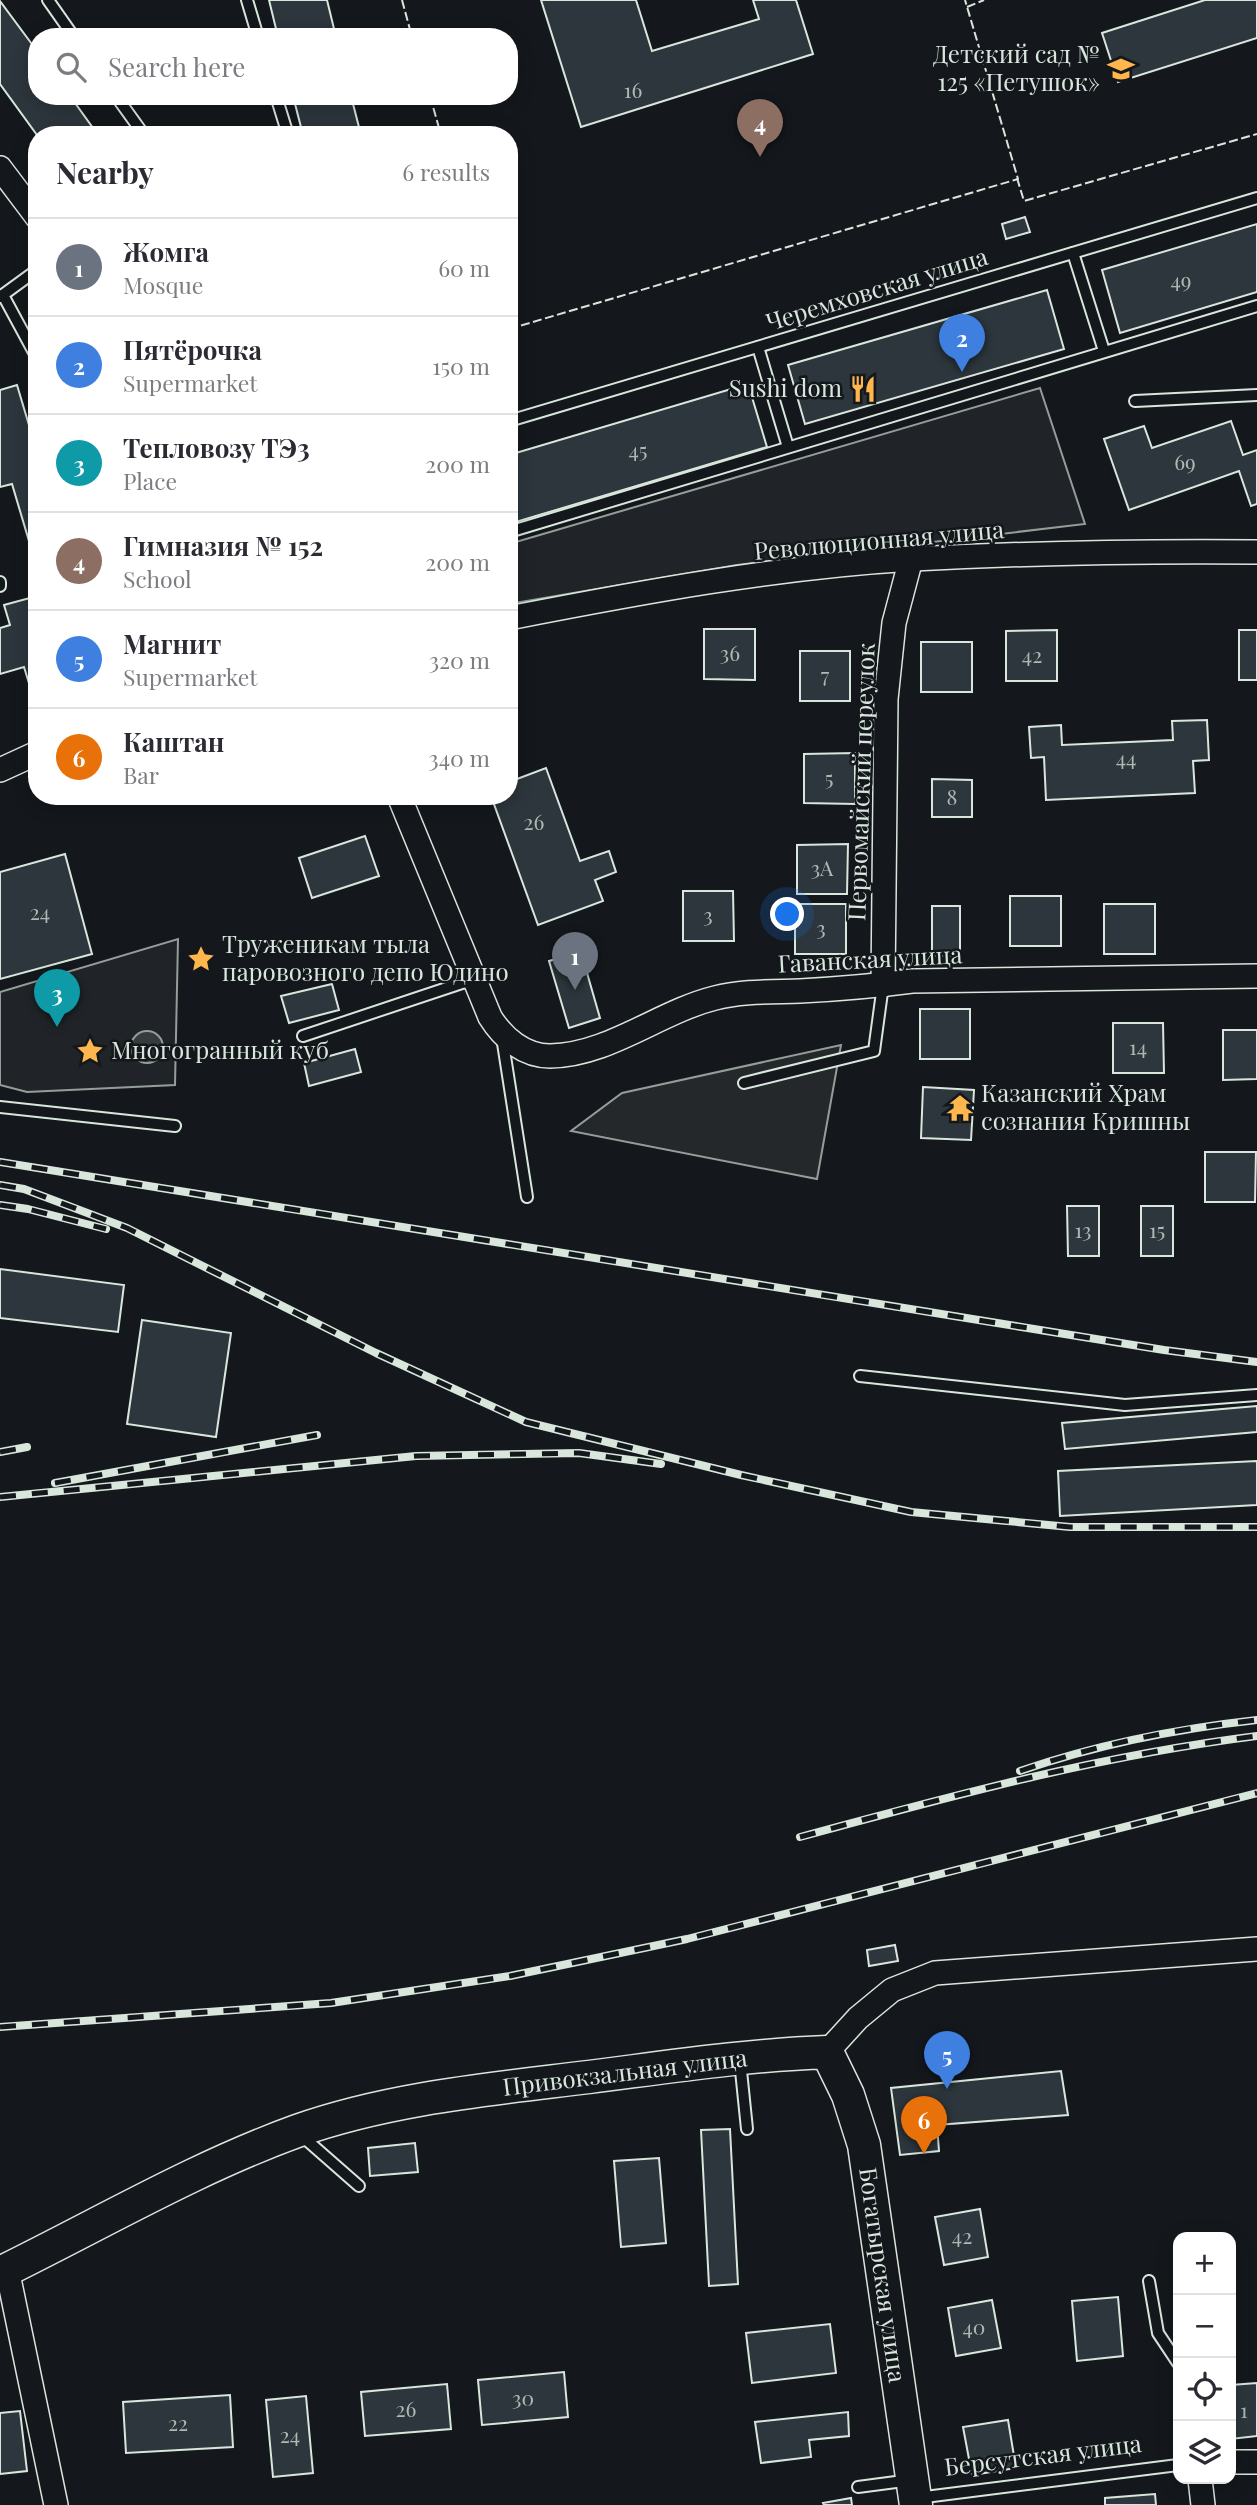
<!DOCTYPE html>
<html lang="en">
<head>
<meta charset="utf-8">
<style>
  body { margin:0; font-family:"Playfair Display",serif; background:#f2f2f3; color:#2b2b33 }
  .controls { position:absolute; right:21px; bottom:21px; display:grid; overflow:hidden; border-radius:14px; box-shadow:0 4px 18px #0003 }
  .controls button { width:63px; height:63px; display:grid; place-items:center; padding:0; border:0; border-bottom:2px solid #e1e1e2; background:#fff; color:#2b2b33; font:35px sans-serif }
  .you { position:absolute; left:788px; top:915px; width:24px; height:24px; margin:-18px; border:5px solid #fff; border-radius:50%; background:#1a73e8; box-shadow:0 0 0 10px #1a73e833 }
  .badge { display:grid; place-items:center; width:46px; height:46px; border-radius:50%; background:#0b8043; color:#fff; font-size:23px; font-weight:700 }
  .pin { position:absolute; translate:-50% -58px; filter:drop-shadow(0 2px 4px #0008) }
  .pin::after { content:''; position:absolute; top:37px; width:24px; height:21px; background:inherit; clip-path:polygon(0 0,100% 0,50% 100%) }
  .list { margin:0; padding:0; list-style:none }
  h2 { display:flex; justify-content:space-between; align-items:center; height:91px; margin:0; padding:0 28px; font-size:30px }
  h2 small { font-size:23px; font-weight:400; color:#7c7c81 }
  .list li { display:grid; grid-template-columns:46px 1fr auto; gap:21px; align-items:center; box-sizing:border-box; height:98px; padding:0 28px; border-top:2px solid #e1e1e2 }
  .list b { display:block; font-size:26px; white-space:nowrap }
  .list p { margin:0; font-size:23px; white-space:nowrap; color:#7c7c81 }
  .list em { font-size:23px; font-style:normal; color:#7c7c81 }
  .icon { flex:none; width:38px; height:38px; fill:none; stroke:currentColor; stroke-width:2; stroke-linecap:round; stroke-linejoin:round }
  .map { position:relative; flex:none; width:1257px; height:2505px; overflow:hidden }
  .search { position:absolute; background:#fff; box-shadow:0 4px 18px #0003; left:28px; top:28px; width:490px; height:77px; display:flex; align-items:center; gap:18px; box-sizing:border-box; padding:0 24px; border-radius:28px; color:#7c7c81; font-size:26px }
  .panel { position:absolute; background:#fff; box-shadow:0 4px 18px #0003; left:28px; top:126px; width:490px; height:679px; border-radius:28px }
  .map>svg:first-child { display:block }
  .green { fill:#202428; stroke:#939e99; stroke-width:2 }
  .parking { fill:#24282b; stroke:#939e99; stroke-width:2 }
  .water { fill:#363b3e; stroke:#939e99; stroke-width:2 }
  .building { fill:#2c363c; stroke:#d8e6dc; stroke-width:2 }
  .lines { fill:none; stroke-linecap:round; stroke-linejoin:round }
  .lane-casing { stroke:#d8e6dc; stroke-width:14 }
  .street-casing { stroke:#d8e6dc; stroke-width:26 }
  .secondary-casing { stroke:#d8e6dc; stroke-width:35 }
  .lane { stroke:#14181c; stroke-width:10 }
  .street { stroke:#14181c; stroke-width:23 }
  .secondary { stroke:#14181c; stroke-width:32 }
  .rail-casing { stroke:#d8e6dc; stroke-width:8 }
  .rail { stroke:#14181c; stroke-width:5; stroke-dasharray:16; stroke-linecap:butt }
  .fence { stroke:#d8e6dc; stroke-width:2; stroke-dasharray:9 3.5; stroke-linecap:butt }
  .labels { text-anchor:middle; stroke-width:5; stroke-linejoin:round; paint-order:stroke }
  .number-label { font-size:21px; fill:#adbab4 }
  .poi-label { font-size:24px; fill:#d8e6dc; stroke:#14181c; text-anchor:start }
  .street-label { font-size:24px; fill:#d8e6dc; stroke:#14181c }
</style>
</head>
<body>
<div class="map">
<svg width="1257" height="2505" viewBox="0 0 1257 2505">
  <rect width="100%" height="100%" fill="#14181c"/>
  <g class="green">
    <path d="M1040 388 1085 524 737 565 509 604V544Z"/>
    <path d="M178 939 175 1085 27 1092 0 1085V992Z"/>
  </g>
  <path class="parking" d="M841 1045 817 1179 571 1131 622 1093Z"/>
  <circle class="water" cx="147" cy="1047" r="16"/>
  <g class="building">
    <path d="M269 0H327L336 37H278Z"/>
    <path d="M541 0H636L652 51 759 19 753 0H796L813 54 581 127Z"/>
    <path d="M1205 0H1257V38L1118 82 1102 33Z"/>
    <path d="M0 1 37 51V96H70L98 135H37L0 84Z"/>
    <path d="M293 96H351L361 135H303Z"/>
    <path d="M1025 217 1030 232 1006 239 1002 224Z"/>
    <path d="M1257 224V292L1120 333 1102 270Z"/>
    <path d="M1047 290 1064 349 805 424 788 365Z"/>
    <path d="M748 384 767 447 509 524V455Z"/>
    <path d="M17 385 37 452V568L12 484 0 487V390Z"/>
    <path d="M1231 421 1243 455 1257 450V504L1251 506 1239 471 1129 510 1104 439 1144 426 1152 448Z"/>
    <path d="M37 596V706H36L24 667 0 674V628L10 625 4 605Z"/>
    <path d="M704 629H755V680L704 679Z"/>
    <path d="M1057 630V681H1006V631Z"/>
    <rect x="1239" y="630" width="18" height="50"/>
    <rect x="921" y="642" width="51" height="50"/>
    <rect x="800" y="651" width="50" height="50"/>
    <path d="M1207 720 1209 760 1193 761 1195 793 1046 800 1044 757 1031 758 1029 727 1061 725 1062 745 1173 740 1172 721Z"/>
    <path d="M855 753V804L804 803V754Z"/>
    <path d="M546 768 580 861 609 851 616 872 595 880 603 901 538 925 491 796H509V782Z"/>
    <path d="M932 779 972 780V817H932Z"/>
    <path d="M365 836 379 876 312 898 299 858Z"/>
    <path d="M848 844 847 894H797V845Z"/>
    <path d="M65 854 92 954 0 979V872Z"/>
    <path d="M683 891H733L734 941H683Z"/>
    <rect x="1010" y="896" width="51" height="50"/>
    <rect x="795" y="904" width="51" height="50"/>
    <rect x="1104" y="904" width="51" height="50"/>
    <rect x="932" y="906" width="28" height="50"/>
    <path d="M581 952 600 1018 569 1028 549 961Z"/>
    <path d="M332 984 339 1010 289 1023 281 996Z"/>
    <rect x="920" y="1009" width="50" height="50"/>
    <path d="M1113 1023H1163L1164 1073H1113Z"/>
    <path d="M1223 1030H1257V1079L1223 1080Z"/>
    <path d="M355 1049 361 1072 309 1086 304 1063Z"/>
    <path d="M923 1087 974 1090 971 1140 921 1138Z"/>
    <path d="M1205 1152H1256L1255 1202H1205Z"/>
    <path d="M1067 1206H1099V1256H1068Z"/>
    <rect x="1141" y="1206" width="32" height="50"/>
    <path d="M0 1269 124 1285 118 1332 0 1318Z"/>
    <path d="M142 1320 231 1333 216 1437 127 1424Z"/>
    <path d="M1257 1406V1432L1065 1449 1062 1423Z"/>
    <path d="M1257 1461V1505L1060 1516 1058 1471Z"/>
    <path d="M895 1945 898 1961 869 1966 867 1950Z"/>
    <path d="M1061 2071 1068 2115 937 2125 939 2151 900 2155 891 2088Z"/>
    <path d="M730 2129 738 2284 709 2286 701 2130Z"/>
    <path d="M415 2143 418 2172 370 2176 368 2148Z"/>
    <path d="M659 2158 666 2243 621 2247 614 2161Z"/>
    <path d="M980 2209 988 2257 944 2265 935 2217Z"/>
    <path d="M1118 2297 1123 2356 1077 2361 1072 2301Z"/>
    <path d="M992 2300 1001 2348 956 2356 948 2308Z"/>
    <path d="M830 2324 836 2373 752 2383 746 2333Z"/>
    <path d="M564 2372 568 2417 482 2425 478 2380Z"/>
    <path d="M1257 2383V2436L1231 2439V2385Z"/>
    <path d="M447 2384 451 2429 365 2436 361 2392Z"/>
    <path d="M230 2395 233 2447 126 2453 123 2402Z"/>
    <path d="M306 2396 313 2473 273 2477 266 2400Z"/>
    <path d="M20 2411 27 2471 0 2474V2413Z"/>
    <path d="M848 2412 849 2436 809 2440 811 2457 761 2463 755 2422Z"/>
    <path d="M1008 2420 1016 2468 972 2475 963 2427Z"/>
    <path d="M1155 2494 1156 2505H1105V2498Z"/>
    <path d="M851 2498 852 2505H824L823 2503Z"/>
  </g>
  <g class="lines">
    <defs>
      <g id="lane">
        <path d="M48 0 74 37"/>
        <path d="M247 0 258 37"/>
        <path d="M116 96 144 135"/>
        <path d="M276 96 288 135"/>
        <path d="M1073 253 1104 351"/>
        <path d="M3 295 37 358"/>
        <path d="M0 297 37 270"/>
        <path d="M758 347 788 447"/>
        <path d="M1135 401 1257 395"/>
        <path d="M509 421 1257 198"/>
        <path d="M509 532 1257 306"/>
        <path d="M0 582V586"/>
        <path d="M303 1036 474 979"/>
        <path d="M502 1037 527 1197"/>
        <path d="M744 1083 874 1051 883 985"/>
        <path d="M0 1107 175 1126"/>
        <path d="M860 1376 1125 1405 1257 1395"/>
        <path d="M740 2061 747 2129"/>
        <path d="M302 2136 359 2186"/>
        <path d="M1149 2281 1158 2333 1178 2363"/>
        <path d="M858 2487 911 2480"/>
        <path d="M917 2498 1178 2465"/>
      </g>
      <g id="street">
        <path d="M0 168 37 217"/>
        <path d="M509 618C642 592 777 567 913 559 1027 553 1142 551 1257 552"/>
        <path d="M0 770 37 753"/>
        <path d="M399 796 490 1017C503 1038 524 1056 550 1056 609 1055 659 1012 715 998 742 991 772 992 800 991 838 989 874 986 912 981L1257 976"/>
        <path d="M883 985 886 699 894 623 911 559"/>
        <path d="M827 2052 858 2018 892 1990 935 1973 1257 1949"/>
        <path d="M7 2269 56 2505"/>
        <path d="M1231 2462H1257"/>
        <path d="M1200 2479 1203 2505"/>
      </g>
      <path id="secondary" d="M0 2273C98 2225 195 2168 297 2131 390 2098 492 2089 589 2077 668 2067 747 2055 827 2052L848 2095 864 2145 916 2505"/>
    </defs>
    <use href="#lane" class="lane-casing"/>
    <use href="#street" class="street-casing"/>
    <use href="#secondary" class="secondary-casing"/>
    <use href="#lane" class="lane"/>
    <use href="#street" class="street"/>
    <use href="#secondary" class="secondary"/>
    <defs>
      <g id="rail">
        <path d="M0 1162 1164 1350 1257 1362"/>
        <path d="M0 1185 24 1189 127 1228 376 1353 526 1422 741 1475 911 1512 1070 1527H1257"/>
        <path d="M0 1205 28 1209 106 1229"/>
        <path d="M0 1452 27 1447"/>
        <path d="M55 1483 317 1435"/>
        <path d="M0 1497 416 1456 579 1453 661 1464"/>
        <path d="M1020 1771C1099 1744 1174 1729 1257 1720"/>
        <path d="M800 1837C951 1796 1102 1755 1257 1736"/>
        <path d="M0 2027 331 2003 510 1976 687 1939 1257 1793"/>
      </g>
    </defs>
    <use href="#rail" class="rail-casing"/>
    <use href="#rail" class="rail"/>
    <g class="fence">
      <path d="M402 0 412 37"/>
      <path d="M967 7 984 0"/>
      <path d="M430 96 441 135"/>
      <path d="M1017 178 1024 201 1257 134"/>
      <path d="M509 329 1018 179 965 0"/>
    </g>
  </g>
  <defs>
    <symbol id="school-bare" viewBox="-9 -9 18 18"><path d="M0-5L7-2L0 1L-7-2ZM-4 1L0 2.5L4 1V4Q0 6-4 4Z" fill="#ffb74d" stroke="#14181c" stroke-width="2.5" paint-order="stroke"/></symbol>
    <symbol id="restaurant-bare" viewBox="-9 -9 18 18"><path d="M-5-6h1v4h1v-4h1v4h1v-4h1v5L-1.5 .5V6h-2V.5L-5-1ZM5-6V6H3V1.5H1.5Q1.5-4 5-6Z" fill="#ffb74d" stroke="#14181c" stroke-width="2.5" paint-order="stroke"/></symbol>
    <symbol id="sight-bare" viewBox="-9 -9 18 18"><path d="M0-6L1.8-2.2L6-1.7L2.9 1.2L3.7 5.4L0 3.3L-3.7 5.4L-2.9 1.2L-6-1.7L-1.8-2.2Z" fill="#ffb74d" stroke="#14181c" stroke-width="2.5" paint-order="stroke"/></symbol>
    <symbol id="temple-bare" viewBox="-9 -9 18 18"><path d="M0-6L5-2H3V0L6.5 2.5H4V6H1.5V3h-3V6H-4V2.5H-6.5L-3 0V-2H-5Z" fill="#ffb74d" stroke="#14181c" stroke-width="2.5" paint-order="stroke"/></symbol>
  </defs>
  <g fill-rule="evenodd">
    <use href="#school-bare" x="1102" y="50" width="38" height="38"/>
    <use href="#restaurant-bare" x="844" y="370" width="38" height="38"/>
    <use href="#sight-bare" x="182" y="940" width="38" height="38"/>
    <use href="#sight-bare" x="71" y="1032" width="38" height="38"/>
    <use href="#temple-bare" x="941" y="1089" width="38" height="38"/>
  </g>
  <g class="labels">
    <g class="number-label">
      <text x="633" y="98">16</text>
      <text x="1181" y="288">49</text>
      <text x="638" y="458">45</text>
      <text x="1185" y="470">69</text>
      <text x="730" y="661">36</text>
      <text x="1032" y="663">42</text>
      <text x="825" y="683">7</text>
      <text x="1126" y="766">44</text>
      <text x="829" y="786">5</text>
      <text x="952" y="805">8</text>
      <text x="534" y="830">26</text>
      <text x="822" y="876">3А</text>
      <text x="40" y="920">24</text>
      <text x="708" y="923">3</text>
      <text x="821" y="936">3</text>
      <text x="1138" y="1055">14</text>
      <text x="1083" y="1238">13</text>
      <text x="1157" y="1238">15</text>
      <text x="962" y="2244">42</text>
      <text x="974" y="2335">40</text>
      <text x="523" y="2406">30</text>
      <text x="406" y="2417">26</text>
      <text x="1244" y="2418">1</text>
      <text x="178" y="2431">22</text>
      <text x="290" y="2443">24</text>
    </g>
    <g class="poi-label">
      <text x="1100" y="63" text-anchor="end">Детский сад №<tspan x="1100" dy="28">125 «Петушок»</tspan></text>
      <text x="842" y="397" text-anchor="end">Sushi dom</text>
      <text x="222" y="953">Труженикам тыла<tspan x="222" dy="28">паровозного депо Юдино</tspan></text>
      <text x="111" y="1059">Многогранный куб</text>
      <text x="981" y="1102">Казанский Храм<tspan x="981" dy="28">сознания Кришны</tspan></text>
    </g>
    <g class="street-label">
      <text transform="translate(877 290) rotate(-17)" y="8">Черемховская улица</text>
      <text transform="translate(879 541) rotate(-5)" y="8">Революционная улица</text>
      <text transform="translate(862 782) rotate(-88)" y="8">Первомайский переулок</text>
      <text transform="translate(870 960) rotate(-3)" y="8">Гаванская улица</text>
      <text transform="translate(625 2073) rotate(-7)" y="8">Привокзальная улица</text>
      <text transform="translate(882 2275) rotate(82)" y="8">Богатырская улица</text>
      <text transform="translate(1043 2456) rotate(-7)" y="8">Берсутская улица</text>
    </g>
  </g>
</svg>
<div class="controls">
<button>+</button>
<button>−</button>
<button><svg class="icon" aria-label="locate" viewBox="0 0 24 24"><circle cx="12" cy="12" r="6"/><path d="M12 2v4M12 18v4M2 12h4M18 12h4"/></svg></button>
<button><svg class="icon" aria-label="layers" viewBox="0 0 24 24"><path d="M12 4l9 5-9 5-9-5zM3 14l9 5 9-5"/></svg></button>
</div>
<div class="you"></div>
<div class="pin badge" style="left:575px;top:990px;background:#6b7280">1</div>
<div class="pin badge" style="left:962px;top:372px;background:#3f7fe0">2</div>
<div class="pin badge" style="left:57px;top:1027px;background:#0f9aa8">3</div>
<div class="pin badge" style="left:760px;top:157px;background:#8d6e63">4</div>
<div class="pin badge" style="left:947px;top:2089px;background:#3f7fe0">5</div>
<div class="pin badge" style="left:924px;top:2154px;background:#e8710a">6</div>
<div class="search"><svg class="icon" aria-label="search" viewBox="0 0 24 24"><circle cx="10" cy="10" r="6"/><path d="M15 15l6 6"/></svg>Search here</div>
<section class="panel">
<h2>Nearby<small>6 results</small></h2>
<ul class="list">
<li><span class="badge" style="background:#6b7280">1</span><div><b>Жомга</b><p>Mosque</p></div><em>60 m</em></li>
<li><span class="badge" style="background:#3f7fe0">2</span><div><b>Пятёрочка</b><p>Supermarket</p></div><em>150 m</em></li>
<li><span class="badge" style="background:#0f9aa8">3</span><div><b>Тепловозу ТЭ3</b><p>Place</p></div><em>200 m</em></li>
<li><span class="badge" style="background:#8d6e63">4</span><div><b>Гимназия № 152</b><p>School</p></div><em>200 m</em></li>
<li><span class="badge" style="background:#3f7fe0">5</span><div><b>Магнит</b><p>Supermarket</p></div><em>320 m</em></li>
<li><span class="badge" style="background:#e8710a">6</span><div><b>Каштан</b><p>Bar</p></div><em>340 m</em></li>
</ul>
</section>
</div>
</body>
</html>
